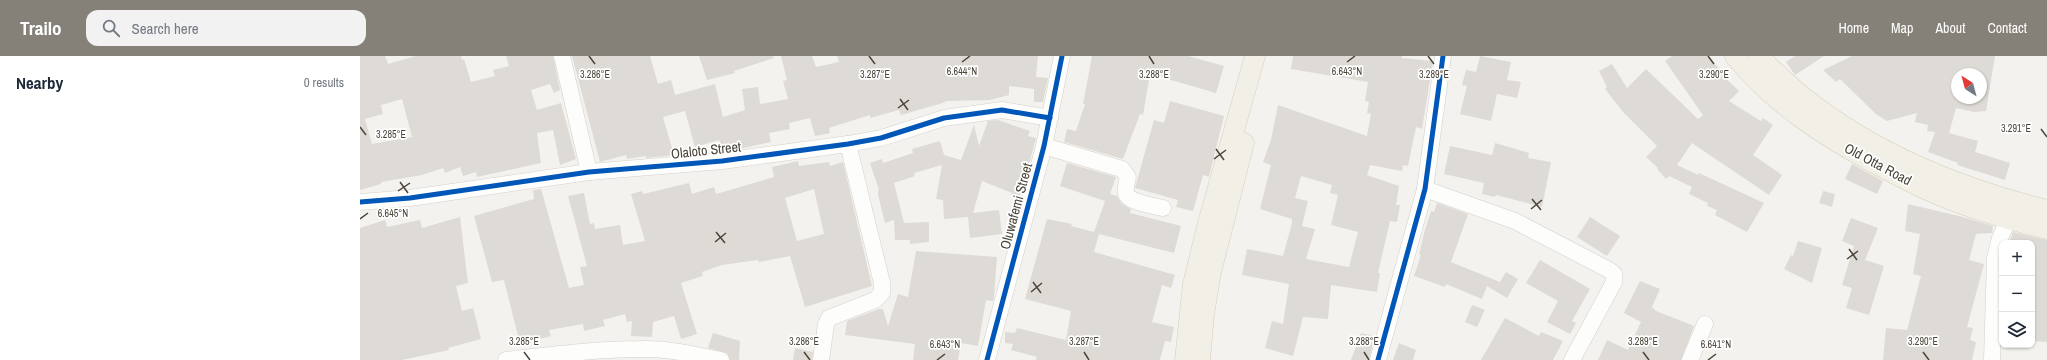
<!DOCTYPE html>
<html lang="en">
<head>
<meta charset="utf-8">
<style>
  body { margin:0; font-family:"Archivo Narrow",sans-serif; background:#f2f2f3; color:#1f2937 }
  .controls { position:absolute; right:12px; bottom:12px; display:grid; overflow:hidden; border-radius:8px; box-shadow:0 1px 3px #0004 }
  .controls button { width:36px; height:36px; display:grid; place-items:center; padding:0; border:0; border-bottom:1px solid #e0e1e3; background:#fff; color:#1f2937; font:20px sans-serif }
  .compass { position:absolute; left:1591px; top:12px; width:36px; height:36px; border-radius:50%; background:#fff; box-shadow:0 1px 3px #0004; rotate:324deg }
  .list { margin:0; padding:0; list-style:none }
  h2 { display:flex; justify-content:space-between; align-items:center; height:52px; margin:0; padding:0 16px; font-size:17px }
  h2 small { font-size:13px; font-weight:400; color:#747a83 }
  .icon { flex:none; width:22px; height:22px; fill:none; stroke:currentColor; stroke-width:2; stroke-linecap:round; stroke-linejoin:round }
  .map { position:relative; flex:none; width:1687px; height:304px; overflow:hidden }
  header { display:flex; align-items:center; gap:24px; box-sizing:border-box; height:56px; padding:0 20px; background:#868178; color:#fff }
  header strong { font-size:19px }
  nav { display:flex; gap:22px; margin-inline-start:auto; font-size:14px }
  .search { width:280px; height:36px; background:#f2f2f3; display:flex; align-items:center; gap:10px; box-sizing:border-box; padding:0 14px; border-radius:12px; color:#747a83; font-size:15px }
  main { display:flex }
  aside { flex:1; background:#fff }
  .map>svg:first-child { display:block }
  .building { fill:#dedbd6; fill-rule:evenodd }
  .lines { fill:none; stroke-linecap:round; stroke-linejoin:round }
  .minor-casing { stroke:#d2d0cb; stroke-width:17 }
  .major-casing { stroke:#d6cebb; stroke-width:21 }
  .minor { stroke:#fdfdfc; stroke-width:16 }
  .major { stroke:#f2efe6; stroke-width:20 }
  .cycleway-casing { stroke:#fff; stroke-width:8 }
  .cycleway { stroke:#0057b8; stroke-width:5 }
  .ticks { fill:none; stroke:#4b4439; stroke-width:1.5 }
  .labels { text-anchor:middle; stroke-width:3.5; stroke-linejoin:round; paint-order:stroke }
  .street-label { font-size:14px; fill:#4b4439; stroke:#fff }
  .ticks-label { font-size:10px; text-anchor:middle; fill:#4b4439; stroke:#fff; stroke-width:3.5; stroke-linejoin:round; paint-order:stroke }
</style>
</head>
<body>
<header>
<strong>Trailo</strong>
<div class="search"><svg class="icon" aria-label="search" viewBox="0 0 24 24"><circle cx="10" cy="10" r="6"/><path d="M15 15l6 6"/></svg>Search here</div>
<nav><a>Home</a><a>Map</a><a>About</a><a>Contact</a></nav>
</header>
<main>
<aside>
<h2>Nearby<small>0 results</small></h2>
<ul class="list">
</ul>
</aside>
<div class="map">
<svg width="1687" height="304" viewBox="0 0 1687 304">
  <rect width="100%" height="100%" fill="#f4f2ee"/>
  <g class="building">
    <path d="M0 0H25L28 8 56 0H101L102 4 104 3 111 26 135 20 133 14 149 10 146 0H193L200 34 194 37 190 28 171 34 177 54 201 47 216 103 200 109 193 74 177 77 181 107 117 121 116 116 103 120 100 111 85 117 83 112 62 119 21 126V128L0 134ZM42 43 52 81 12 88 5 63 23 58 21 49Z"/>
    <path d="M212 0H290L298 28 311 24 315 39 355 28 363 61 385 54 382 33 398 31 400 48 428 43 423 25 427 24 421 0H452L456 11 479 6 477 0H678L676 21 688 22 683 46H674V33L649 30V39L630 44 584 45 586 46 541 59 539 54 510 62V59L469 72 470 77 455 80 450 62 429 67 430 73 409 77 411 86 374 94V87L361 90 359 84 335 91 325 55 303 61 314 99 286 102V100L267 103 266 99 240 106Z"/>
    <path d="M339 0H413L414 2 374 15 375 17 347 24Z"/>
    <path d="M732 0H828L864 10 856 37 790 18 783 59 780 58 763 103 704 86 707 73 716 75 725 48H723Z"/>
    <path d="M933 0H1042V2L1073 5 1062 73 1056 71 1048 110 1043 109 1042 115 1010 109 1007 119 1039 130 1036 149H1040L1037 166 1030 165 1018 217H1020L1017 236 971 229 968 263 943 261 933 300 905 292 912 265 923 268 929 228 882 219 887 193 923 200 932 167V163L900 153 911 109 903 106 911 84 918 49 1007 80 1011 58 1007 57 1009 46 1005 45 1008 26 931 13ZM941 120 972 129 970 137 978 139 971 169 998 176 989 211 946 203 955 173 942 170 948 145 935 142Z"/>
    <path d="M1120 0 1151 6 1147 24 1161 26 1157 42 1137 38 1131 65 1100 58 1107 30 1102 29 1106 14 1116 16Z"/>
    <path d="M1312 0H1347L1360 13 1358 15 1379 35 1369 45 1401 65 1403 62 1413 69 1393 99 1422 119 1409 139 1332 87 1317 109 1338 119 1339 117 1404 147 1387 176 1355 159 1357 154 1347 150 1348 147 1329 138 1332 131 1309 120 1306 123 1297 113 1298 112 1286 101 1297 90 1263 56 1245 33 1247 31 1239 15 1252 8 1267 32 1286 13 1338 63 1343 59 1305 5Z"/>
    <path d="M1435 0H1464L1435 19 1426 6Z"/>
    <path d="M1492 0H1635L1626 55 1614 56 1596 52 1589 77 1618 85 1615 96 1650 107 1645 124 1597 109 1598 107 1568 96 1575 76 1567 75 1568 69 1555 66 1557 57 1527 65 1516 58 1480 23 1476 26 1463 14ZM1597 18H1621V42H1597Z"/>
    <path d="M810 45 864 60 849 121 843 119 833 155 816 151 818 144 775 132 794 64 804 67Z"/>
    <path d="M638 64 670 75 668 80 676 82 660 142 651 139 652 137 622 125 613 157 639 154 642 178 610 182 608 161 584 163 583 144 576 143 582 109 554 117 555 120 534 127 544 167 569 166V186L550 188V184H535L534 164 525 167 518 139V135L519 134 510 107 522 103 523 107 553 97 552 93 580 85 584 99 601 104 614 69 619 90 628 65Z"/>
    <path d="M1135 87 1169 97 1168 102 1191 106 1182 151 1136 139 1135 141 1122 138 1124 127 1084 118 1090 90 1132 99Z"/>
    <path d="M438 105 439 110 469 106 470 110 483 106 512 230 445 251 430 200 399 206 398 204 362 209 342 216 343 220 321 227 337 278 321 283 314 260 293 266 292 281 271 280 272 265 267 266 265 258 243 264 245 270 224 275 223 268 189 274 191 280 160 288 144 224 132 226 114 160 174 143 173 134 181 133 209 232 224 229 220 211 227 210 208 140 224 137 230 168 234 167 235 173 260 169 263 189 285 185 271 138 282 135 283 138 329 127 332 138 354 131 356 138 414 121 412 111ZM454 133 464 178 437 185 425 142Z"/>
    <path d="M707 107 756 121 750 138 757 140 762 148 771 153 770 157 821 170 814 197 739 178 734 196 815 219 811 232 802 229 792 266 814 271 811 286 805 285 800 304H676L677 301 651 294 653 288 645 287V276L655 277 657 272 706 284 711 255 665 243 687 163 712 168 711 170 734 176 745 145 700 130Z"/>
    <path d="M1492 108 1523 125 1517 138 1485 123Z"/>
    <path d="M1463 135 1475 138 1472 151 1459 147Z"/>
    <path d="M1077 147 1108 158 1091 206 1140 226 1146 216 1158 223 1147 242 1127 230 1122 243 1086 228 1085 231 1054 220 1061 199H1059L1064 177 1071 155 1074 156Z"/>
    <path d="M1548 148 1603 161 1633 170 1632 177 1616 178 1609 204 1624 208 1607 271 1613 272 1610 284 1616 286 1612 304H1523L1526 272 1547 274 1561 220 1553 218 1560 178 1545 175Z"/>
    <path d="M100 161 108 227 96 230 102 255 113 252 121 283 88 292 89 294 42 304H0V172L25 164 27 171 60 164 62 172Z"/>
    <path d="M1230 161 1260 180 1247 200 1217 181Z"/>
    <path d="M1491 162 1518 172 1505 204 1524 210 1509 259 1486 252 1492 232 1482 229 1494 190 1482 185Z"/>
    <path d="M1653 176 1687 184V286L1672 285V187H1649Z"/>
    <path d="M1438 185 1462 192 1452 227 1424 213 1431 199 1433 200Z"/>
    <path d="M556 195 637 201 634 241 633 245 626 244 618 290 601 287 598 304H553L555 288 485 279 487 265 519 253H523L528 270 538 238 548 241Z"/>
    <path d="M1180 204 1230 233 1212 265 1216 267 1210 278 1187 266 1198 245 1166 227Z"/>
    <path d="M1280 225 1300 233 1292 251 1296 255 1334 270 1321 304H1238L1247 284 1268 294 1281 266 1264 257Z"/>
    <path d="M1112 249 1125 254 1117 271 1105 266Z"/>
    <path d="M1145 262 1179 280 1181 276 1203 285 1193 304H1121Z"/>
    <path d="M353 277 380 285 379 304H370L367 297 348 292Z"/>
    <path d="M1001 277 1015 280 1009 304H991Z"/>
    <path d="M1039 287 1056 294 1053 304H1033Z"/>
    <path d="M435 292 453 296 452 304H433Z"/>
  </g>
  <g class="lines">
    <defs>
      <g id="minor">
        <path d="M202 0 229 116"/>
        <path d="M684 90 762 113 768 121C767 126 765 133 766 137 767 146 795 150 803 152"/>
        <path d="M1065 133 1155 165 1249 214 1254 218V226L1212 304"/>
        <path d="M0 146 50 142 229 116 362 105 488 88 521 82 584 62 642 54 690 62"/>
        <path d="M146 304C191 299 236 293 281 293 308 292 335 299 361 304"/>
        <path d="M461 304 466 268 469 262 515 244 522 237V227L488 88"/>
        <path d="M627 304 684 90 702 0"/>
        <path d="M1018 304 1065 133 1083 0"/>
        <path d="M1330 304 1345 268"/>
        <path d="M1632 304 1635 202 1640 182 1653 153"/>
      </g>
      <g id="major">
        <path d="M1375 0C1412 46 1462 79 1514 107 1531 116 1548 125 1565 133 1604 151 1646 163 1687 173"/>
        <path d="M1399 0C1474 81 1582 128 1687 154"/>
        <path d="M825 304 833 228 848 167 895 0"/>
        <path d="M840 304 844 258 851 216 884 87"/>
      </g>
    </defs>
    <use href="#minor" class="minor-casing"/>
    <use href="#major" class="major-casing"/>
    <use href="#minor" class="minor"/>
    <use href="#major" class="major"/>
    <defs>
      <g id="cycleway">
        <path d="M0 146 50 142 229 116 362 105 488 88 521 82 584 62 642 54 690 62"/>
        <path d="M627 304 684 90 702 0"/>
        <path d="M1018 304 1065 133 1083 0"/>
      </g>
    </defs>
    <use href="#cycleway" class="cycleway-casing"/>
    <use href="#cycleway" class="cycleway"/>
  </g>
  <path class="ticks" d="M229 0 235 8M509 0 515 8M789 0 794 8M1068 0 1074 8M1348 0 1354 8M602 6 610 0M987 6 995 0M540 43 548 54M538 52 549 44M0 71 6 79M1681 73 1687 81M856 93 864 104M854 103 866 94M40 126 48 137M38 135 50 127M1172 143 1181 154M1171 153 1182 144M0 163 8 157M356 176 365 187M355 186 366 177M1489 193 1497 204M1487 203 1498 195M673 226 681 237M671 236 682 227M164 296 170 304M444 296 450 304M724 296 729 304M1004 296 1009 304M1283 296 1289 304M1563 296 1569 304M577 304 585 298M1348 304 1356 298"/>
  <g class="labels">
    <g class="street-label">
      <text transform="translate(346 94) rotate(-6)" y="5">Olaloto Street</text>
      <text transform="translate(1518 108) rotate(28)" y="5">Old Otta Road</text>
      <text transform="translate(656 150) rotate(-75)" y="5">Oluwafemi Street</text>
    </g>
  </g>
  <g class="ticks-label">
    <text x="602" y="19">6.644°N</text>
    <text x="987" y="19">6.643°N</text>
    <text x="235" y="22">3.286°E</text>
    <text x="515" y="22">3.287°E</text>
    <text x="794" y="22">3.288°E</text>
    <text x="1074" y="22">3.289°E</text>
    <text x="1354" y="22">3.290°E</text>
    <text x="1656" y="76">3.291°E</text>
    <text x="31" y="82">3.285°E</text>
    <text x="33" y="161">6.645°N</text>
    <text x="164" y="289">3.285°E</text>
    <text x="444" y="289">3.286°E</text>
    <text x="724" y="289">3.287°E</text>
    <text x="1004" y="289">3.288°E</text>
    <text x="1283" y="289">3.289°E</text>
    <text x="1563" y="289">3.290°E</text>
    <text x="585" y="292">6.643°N</text>
    <text x="1356" y="292">6.641°N</text>
  </g>
</svg>
<div class="controls">
<button>+</button>
<button>−</button>
<button><svg class="icon" aria-label="layers" viewBox="0 0 24 24"><path d="M12 4l9 5-9 5-9-5zM3 14l9 5 9-5"/></svg></button>
</div>
<svg class="compass" viewBox="-18 -18 36 36"><path d="M0-13l5 13h-10z" fill="#e53935"/><path d="M0 13l5-13h-10z" fill="#747a83"/></svg>
</div>
</main>
</body>
</html>
